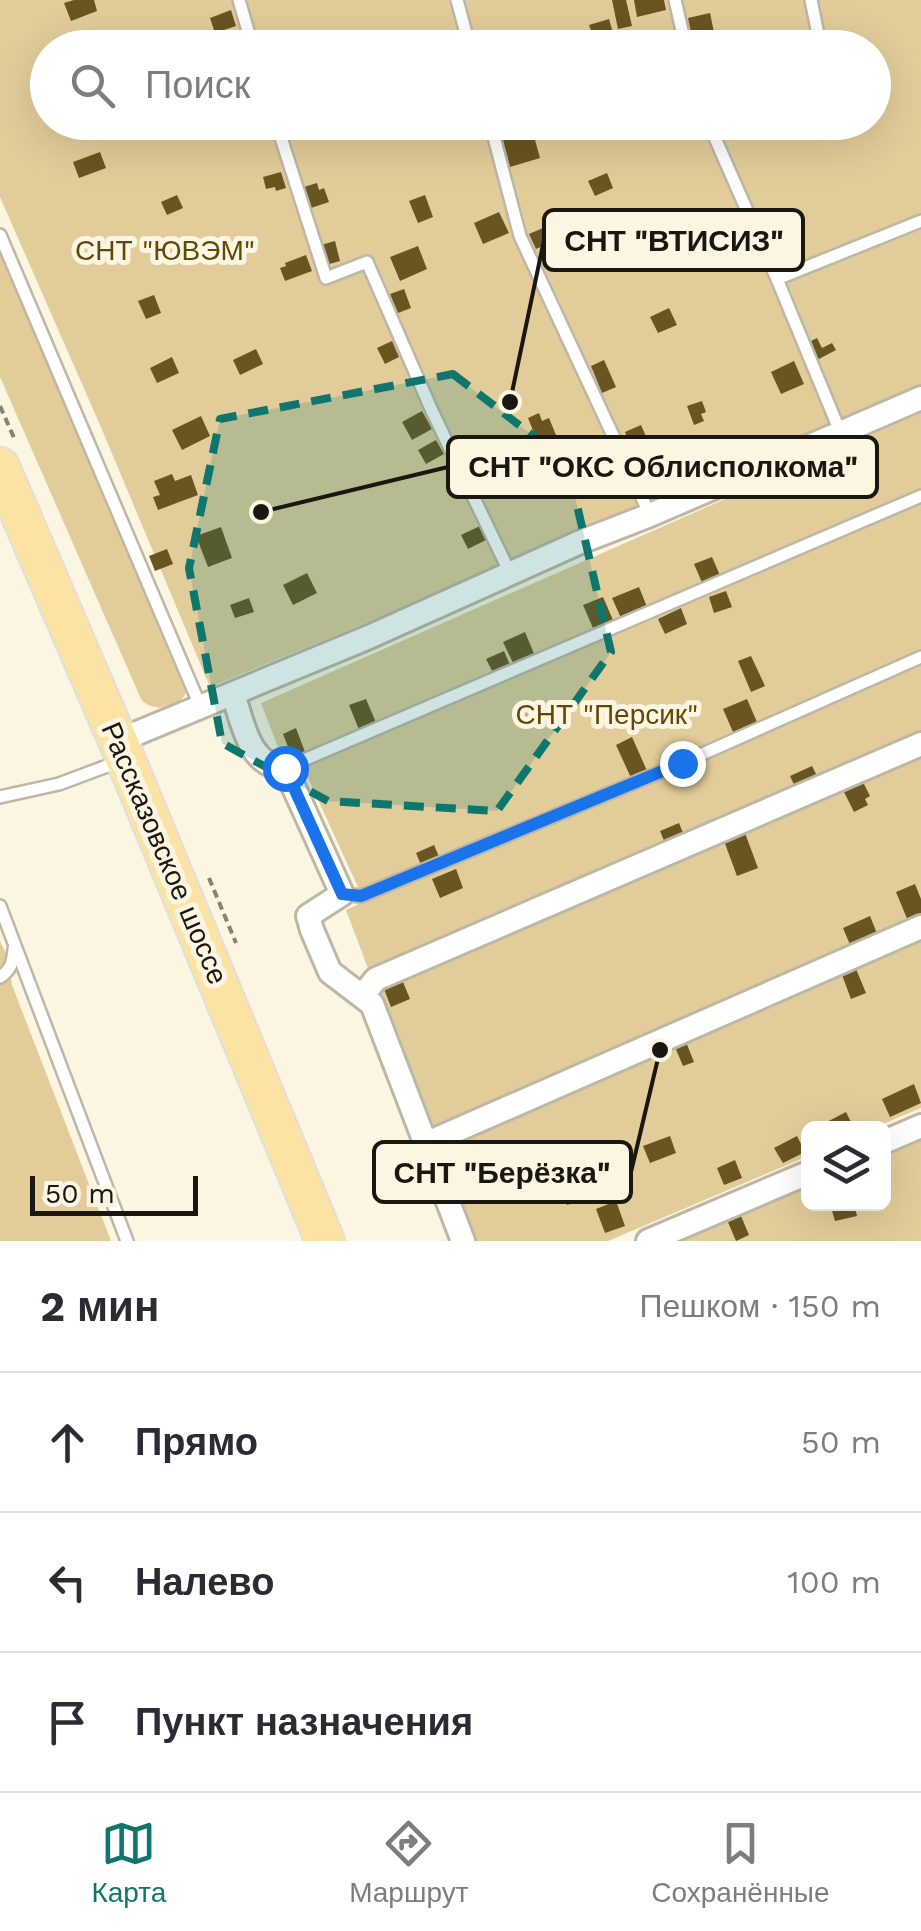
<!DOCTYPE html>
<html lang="ru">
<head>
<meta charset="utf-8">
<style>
  body { margin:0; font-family:"Work Sans",sans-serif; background:#f7f7f7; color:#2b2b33 }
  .controls { position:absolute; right:30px; bottom:30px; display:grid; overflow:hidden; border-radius:15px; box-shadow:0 10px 40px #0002 }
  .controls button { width:90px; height:90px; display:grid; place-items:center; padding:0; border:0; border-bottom:2px solid #e1e1e2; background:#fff; color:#2b2b33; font:50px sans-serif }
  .scale { position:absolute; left:30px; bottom:25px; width:168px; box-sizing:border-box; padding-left:10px; border:5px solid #1a1711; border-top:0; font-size:28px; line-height:35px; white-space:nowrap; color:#1a1711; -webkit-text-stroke:8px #fcf5e2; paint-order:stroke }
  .stop { position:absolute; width:30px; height:30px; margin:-22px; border:8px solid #1a73e8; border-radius:50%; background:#fff }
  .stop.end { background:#1a73e8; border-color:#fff; box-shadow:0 2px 10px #0008 }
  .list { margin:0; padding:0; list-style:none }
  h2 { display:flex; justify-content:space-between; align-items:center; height:130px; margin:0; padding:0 40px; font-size:42px }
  h2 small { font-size:32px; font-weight:400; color:#7c7c81 }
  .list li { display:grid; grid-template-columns:65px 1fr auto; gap:30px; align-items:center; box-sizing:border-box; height:140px; padding:0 40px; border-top:2px solid #e1e1e2 }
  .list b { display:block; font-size:38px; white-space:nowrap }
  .list em { font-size:32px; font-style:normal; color:#7c7c81 }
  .icon { flex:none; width:55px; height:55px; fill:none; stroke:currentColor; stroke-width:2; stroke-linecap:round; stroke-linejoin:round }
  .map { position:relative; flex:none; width:921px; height:1241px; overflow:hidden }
  .search { position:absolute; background:#fff; box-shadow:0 10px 40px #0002; left:30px; right:30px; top:30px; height:110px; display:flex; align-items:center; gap:25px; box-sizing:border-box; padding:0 35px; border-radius:55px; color:#7c7c81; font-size:38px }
  .sheet { height:550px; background:#fff }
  nav { display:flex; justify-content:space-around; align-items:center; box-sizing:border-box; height:140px; border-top:2px solid #e1e1e2; background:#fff; font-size:28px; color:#7c7c81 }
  nav a { display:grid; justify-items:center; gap:5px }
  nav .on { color:#0f766e }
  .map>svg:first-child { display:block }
  .green { fill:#e2cc9a; fill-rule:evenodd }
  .building { fill:#695521 }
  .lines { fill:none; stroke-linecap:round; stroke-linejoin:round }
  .lane-casing { stroke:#beb7a6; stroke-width:16 }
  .street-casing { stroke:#beb7a6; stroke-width:28 }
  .primary-casing { stroke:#dfdfde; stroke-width:42 }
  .path { stroke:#878276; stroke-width:4; stroke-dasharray:8 5; stroke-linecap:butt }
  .lane { stroke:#fff; stroke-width:11 }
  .street { stroke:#fff; stroke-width:22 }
  .primary { stroke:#fce2a3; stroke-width:38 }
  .route { stroke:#1a73e8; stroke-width:12 }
  .marked { fill:#0f766e; fill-opacity:0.2; stroke:#0f766e; stroke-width:8; stroke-dasharray:20 12; stroke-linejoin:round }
  .labels { text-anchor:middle; stroke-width:10; stroke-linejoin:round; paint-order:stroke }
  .park-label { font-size:28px; fill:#5f4904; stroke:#fcf5e2 }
  .street-label { font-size:28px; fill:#1a1711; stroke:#fcf5e2 }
  .leader { fill:none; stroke:#1a1711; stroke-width:4 }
  .callout-dot { fill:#1a1711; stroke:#fcf5e2; stroke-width:4 }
  .callout { fill:#fcf5e2; stroke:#1a1711; stroke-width:4 }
  .callout-label { font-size:30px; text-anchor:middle; font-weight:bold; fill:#1a1711 }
</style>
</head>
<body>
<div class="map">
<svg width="921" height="1241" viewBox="0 0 921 1241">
  <rect width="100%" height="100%" fill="#fcf5e2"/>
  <g class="green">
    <path d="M0 0H921V386L717 477 651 499 424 599 210 687 100 425 0 197ZM48 48H874V122H48Z"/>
    <path d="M0 252 186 693C178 709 152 713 141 699L0 377Z"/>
    <path d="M921 413V740L372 979 346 910 363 902 358 887 297 754 282 758 261 703Z"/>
    <path d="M921 754V1108L873 1128H808V1156L608 1241H472L377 992 832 790Z"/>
    <path d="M0 941 8 958 12 985 111 1241H0Z"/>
    <path d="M921 1136V1241H679L808 1185V1204H884V1152Z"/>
  </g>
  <g class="building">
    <path d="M74 0H94L97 11 71 21 64 3Z"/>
    <path d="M612 0H626L632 26 618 29Z"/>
    <path d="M634 0H664L666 10 637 17Z"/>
    <path d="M231 10 236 26 215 33 210 18Z"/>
    <path d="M710 13 716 42 694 47 688 18Z"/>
    <path d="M609 19 613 33 594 39 589 25Z"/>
    <path d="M240 31 245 46 221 48 218 38Z"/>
    <path d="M230 122H268L270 130 236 140Z"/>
    <path d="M532 129 540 158 510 167 502 137Z"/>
    <path d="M100 152 106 168 79 178 73 162Z"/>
    <path d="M281 172 286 188 276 191 275 187 266 189 263 177Z"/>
    <path d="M607 173 613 188 595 196 588 181Z"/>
    <path d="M317 183 319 190 324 188 329 202 311 208 304 187Z"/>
    <path d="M177 195 183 208 167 215 161 202Z"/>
    <path d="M425 195 433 217 418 223 409 201Z"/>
    <path d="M499 212 509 233 483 244 474 223Z"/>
    <path d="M550 225 556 240 536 249 529 234Z"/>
    <path d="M335 241 340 261 326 265 321 245Z"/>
    <path d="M418 246 427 269 400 281 390 257Z"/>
    <path d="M306 255 312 271 285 281 280 268 286 266 285 263Z"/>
    <path d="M404 289 411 308 398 313 390 294Z"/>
    <path d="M154 295 161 313 146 319 138 301Z"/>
    <path d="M669 308 677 325 658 333 650 317Z"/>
    <path d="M817 338 822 348 832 343 836 350 817 360 807 343Z"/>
    <path d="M392 341 399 357 385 364 377 348Z"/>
    <path d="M256 349 263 364 240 375 233 360Z"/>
    <path d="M172 357 179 373 157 383 150 368Z"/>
    <path d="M604 360 616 387 602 393 591 366Z"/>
    <path d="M794 361 804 384 781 394 771 372Z"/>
    <path d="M702 401 706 412 701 414 704 421 694 425 687 406Z"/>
    <path d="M422 411 432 429 412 440 402 422Z"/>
    <path d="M539 413 542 421 549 418 556 435 538 443 528 418Z"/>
    <path d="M201 416 210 436 182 450 172 430Z"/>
    <path d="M641 425 648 441 631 448 625 432Z"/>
    <path d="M436 440 444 454 426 464 418 450Z"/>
    <path d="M172 474 175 481 191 475 198 495 158 510 153 497 160 495 154 481Z"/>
    <path d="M482 525 488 539 468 549 461 535Z"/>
    <path d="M221 527 232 558 208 567 196 536Z"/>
    <path d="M167 549 173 564 155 571 149 556Z"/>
    <path d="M712 557 722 580 704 587 694 564Z"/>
    <path d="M307 573 317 593 293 605 283 585Z"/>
    <path d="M639 587 647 607 621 618 612 598Z"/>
    <path d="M726 591 732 607 714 613 709 597Z"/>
    <path d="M603 597 613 620 593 628 583 605Z"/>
    <path d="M249 598 254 612 235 618 230 605Z"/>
    <path d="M681 608 687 624 665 634 658 619Z"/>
    <path d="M525 632 535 656 514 665 503 642Z"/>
    <path d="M504 651 510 665 493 673 486 659Z"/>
    <path d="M751 656 765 686 751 692 738 661Z"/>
    <path d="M366 699 377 725 360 732 349 705Z"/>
    <path d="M747 699 757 722 733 732 723 709Z"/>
    <path d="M296 728 305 752 292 757 283 734Z"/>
    <path d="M632 737 648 773 632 780 616 745Z"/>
    <path d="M812 766 819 780 797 791 790 776Z"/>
    <path d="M863 782 870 796 865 799 868 805 854 812 844 792Z"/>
    <path d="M679 823 686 840 667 848 660 831Z"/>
    <path d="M745 833 758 868 737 876 724 841Z"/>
    <path d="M434 845 440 859 422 867 416 853Z"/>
    <path d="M456 869 463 888 440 898 432 879Z"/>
    <path d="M915 884 921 899V915L908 921 896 892Z"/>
    <path d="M870 916 878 936 851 947 843 928Z"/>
    <path d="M856 969 866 993 851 999 842 975Z"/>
    <path d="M403 982 410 999 391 1007 384 989Z"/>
    <path d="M686 1042 694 1062 683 1066 675 1047Z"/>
    <path d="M914 1084 921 1103 890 1117 882 1099Z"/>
    <path d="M846 1112 854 1128H829L825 1123Z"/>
    <path d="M670 1136 676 1153 650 1163 643 1146Z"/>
    <path d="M797 1136 805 1152 783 1163 774 1148Z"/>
    <path d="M735 1160 742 1178 724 1185 717 1168Z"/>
    <path d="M578 1176 586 1199 567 1205 559 1183Z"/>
    <path d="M616 1201 625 1226 605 1233 596 1209Z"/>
    <path d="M830 1204H854L857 1216 835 1221Z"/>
    <path d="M741 1216 749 1235 736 1241 728 1222Z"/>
  </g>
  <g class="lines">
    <defs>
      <g id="lane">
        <path d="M239 0 253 48"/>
        <path d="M457 0 470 48"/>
        <path d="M675 0 686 48"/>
        <path d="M811 0 820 44"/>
        <path d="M276 122 326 278 367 262 432 411 510 573"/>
        <path d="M490 122 520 236 650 515"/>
        <path d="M708 122 777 279 841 434"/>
        <path d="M0 235 201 708"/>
        <path d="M777 279 921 221"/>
        <path d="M285 768 921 496"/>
        <path d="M0 797 59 784 107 766"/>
        <path d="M342 894 361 896 682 763 921 657"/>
        <path d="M0 906 127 1241"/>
        <path d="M0 977C11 970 13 962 14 949"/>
      </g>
      <g id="street">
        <path d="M233 694C243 723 249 767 285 768L342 894 308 916 312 930 330 972 372 1004 463 1241"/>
        <path d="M118 741 369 637 578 543 650 515 921 398"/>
        <path d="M362 996 376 979 921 744"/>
        <path d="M884 1142 921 1126"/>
        <path d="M425 1144 921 927"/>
        <path d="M648 1241 808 1173"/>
      </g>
      <path id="primary" d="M0 467 118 741 325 1241"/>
    </defs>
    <use href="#lane" class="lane-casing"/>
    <use href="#street" class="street-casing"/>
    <use href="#primary" class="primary-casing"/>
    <g class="path">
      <path d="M0 406 15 440"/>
      <path d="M209 878 236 943"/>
    </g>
    <use href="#lane" class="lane"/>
    <use href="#street" class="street"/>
    <use href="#primary" class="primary"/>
  </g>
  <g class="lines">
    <path class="route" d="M285 768 342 894 361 896 682 763"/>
  </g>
  <path class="marked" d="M453 374 567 462 611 652 497 811 328 801 222 743 189 568 220 419Z"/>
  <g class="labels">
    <g class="park-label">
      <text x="165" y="260">СНТ "ЮВЭМ"</text>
      <text x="607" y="724">СНТ "Персик"</text>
    </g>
    <g class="street-label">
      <text transform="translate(165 853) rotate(67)" y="10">Рассказовское шоссе</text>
    </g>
  </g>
  <path class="leader" d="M510 402L544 240M261 512L448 467M660 1050L631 1172"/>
  <g class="callout-dot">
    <circle cx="510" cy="402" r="10"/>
    <circle cx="261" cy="512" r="10"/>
    <circle cx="660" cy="1050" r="10"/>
  </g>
  <g class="callout">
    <rect x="544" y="210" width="259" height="60" rx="10"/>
    <rect x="448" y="437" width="429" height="60" rx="10"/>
    <rect x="374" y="1142" width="257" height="60" rx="10"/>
  </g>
  <g class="callout-label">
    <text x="674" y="251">СНТ "ВТИСИЗ"</text>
    <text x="663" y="477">СНТ "ОКС Облисполкома"</text>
    <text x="502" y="1183">СНТ "Берёзка"</text>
  </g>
</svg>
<div class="controls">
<button><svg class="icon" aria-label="layers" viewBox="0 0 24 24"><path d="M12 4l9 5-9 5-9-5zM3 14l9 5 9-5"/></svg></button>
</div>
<div class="scale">50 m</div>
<div class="stop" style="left:285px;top:768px"></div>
<div class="stop end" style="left:682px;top:763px"></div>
<div class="search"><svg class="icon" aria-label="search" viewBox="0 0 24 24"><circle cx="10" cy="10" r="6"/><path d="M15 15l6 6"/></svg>Поиск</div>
</div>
<section class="sheet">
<h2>2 мин<small>Пешком · 150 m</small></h2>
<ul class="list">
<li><svg class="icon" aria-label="ahead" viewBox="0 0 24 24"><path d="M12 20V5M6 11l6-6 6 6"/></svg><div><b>Прямо</b></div><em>50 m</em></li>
<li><svg class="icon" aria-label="left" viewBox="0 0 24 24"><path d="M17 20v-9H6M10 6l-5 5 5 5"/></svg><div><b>Налево</b></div><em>100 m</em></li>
<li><svg class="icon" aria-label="arrive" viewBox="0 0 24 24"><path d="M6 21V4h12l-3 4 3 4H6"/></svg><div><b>Пункт назначения</b></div></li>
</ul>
</section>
<nav>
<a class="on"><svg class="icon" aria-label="map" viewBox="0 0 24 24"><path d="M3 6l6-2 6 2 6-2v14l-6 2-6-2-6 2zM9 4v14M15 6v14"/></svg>Карта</a>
<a><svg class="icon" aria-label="directions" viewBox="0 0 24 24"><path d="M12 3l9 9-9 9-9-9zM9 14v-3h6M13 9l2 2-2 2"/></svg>Маршрут</a>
<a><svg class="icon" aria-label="saved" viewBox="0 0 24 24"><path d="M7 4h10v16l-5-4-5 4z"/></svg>Сохранённые</a>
</nav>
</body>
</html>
